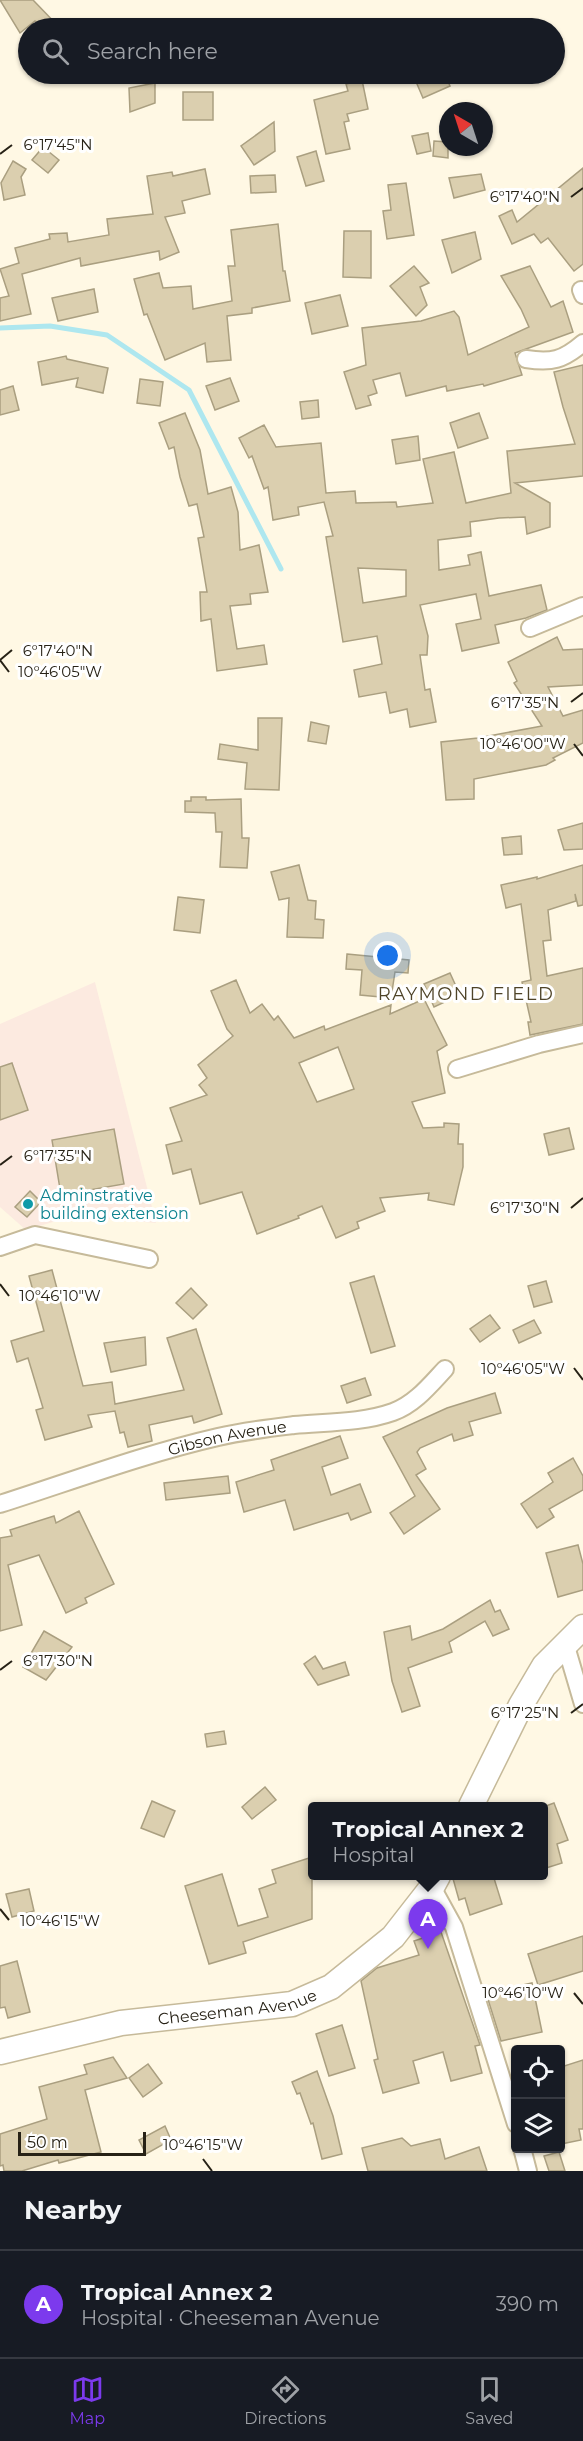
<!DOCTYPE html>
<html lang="en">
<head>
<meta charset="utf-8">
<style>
  body { margin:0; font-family:Montserrat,sans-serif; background:#242831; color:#f1f3f6 }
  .controls { position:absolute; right:18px; bottom:18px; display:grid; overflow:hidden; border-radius:6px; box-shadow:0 2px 4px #0004 }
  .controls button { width:54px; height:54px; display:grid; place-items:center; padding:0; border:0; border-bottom:2px solid #363941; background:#171b24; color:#f1f3f6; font:30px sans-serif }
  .compass { position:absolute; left:439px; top:102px; width:54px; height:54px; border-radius:50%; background:#171b24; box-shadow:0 2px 4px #0004; rotate:321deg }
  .scale { position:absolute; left:18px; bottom:15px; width:128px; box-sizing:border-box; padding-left:6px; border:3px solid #272216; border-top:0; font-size:16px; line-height:21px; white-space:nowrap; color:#272216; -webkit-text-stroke:4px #fff; paint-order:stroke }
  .you { position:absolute; left:388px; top:956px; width:21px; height:21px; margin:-15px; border:4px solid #fff; border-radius:50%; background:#1a73e8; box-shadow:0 0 0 9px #1a73e833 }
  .badge { display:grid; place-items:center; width:39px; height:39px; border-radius:50%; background:#7c3aed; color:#fff; font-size:20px; font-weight:700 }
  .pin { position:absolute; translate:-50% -50px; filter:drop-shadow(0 2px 3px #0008) }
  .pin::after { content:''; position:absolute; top:32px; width:21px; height:18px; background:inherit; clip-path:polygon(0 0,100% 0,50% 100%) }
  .popup { position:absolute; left:308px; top:1802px; width:240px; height:78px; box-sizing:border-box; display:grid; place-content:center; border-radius:6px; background:#171b24; filter:drop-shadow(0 2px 4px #0005); font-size:20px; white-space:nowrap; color:#9ea1a6 }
  .popup b { font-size:22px; color:#f1f3f6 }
  .popup::after { content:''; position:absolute; left:50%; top:100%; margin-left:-12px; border:12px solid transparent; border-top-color:#171b24 }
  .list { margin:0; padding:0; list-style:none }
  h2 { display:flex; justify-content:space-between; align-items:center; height:78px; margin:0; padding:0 24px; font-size:26px }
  h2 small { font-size:20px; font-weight:400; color:#9ea1a6 }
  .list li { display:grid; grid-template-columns:39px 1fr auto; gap:18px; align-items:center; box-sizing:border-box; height:108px; padding:0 24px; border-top:2px solid #363941 }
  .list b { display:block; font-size:22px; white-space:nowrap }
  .list p { margin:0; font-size:20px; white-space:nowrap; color:#9ea1a6 }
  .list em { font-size:20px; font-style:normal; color:#9ea1a6 }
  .icon { flex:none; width:33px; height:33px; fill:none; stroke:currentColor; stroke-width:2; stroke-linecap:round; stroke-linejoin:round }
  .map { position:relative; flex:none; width:583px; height:2171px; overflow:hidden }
  .search { position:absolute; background:#171b24; box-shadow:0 2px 4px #0004; left:18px; right:18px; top:18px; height:66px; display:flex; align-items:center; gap:15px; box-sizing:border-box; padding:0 21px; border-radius:33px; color:#9ea1a6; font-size:22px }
  .sheet { height:186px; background:#171b24 }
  nav { display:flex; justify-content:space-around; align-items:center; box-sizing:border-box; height:84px; border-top:2px solid #363941; background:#171b24; font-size:16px; color:#9ea1a6 }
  nav a { display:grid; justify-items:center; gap:3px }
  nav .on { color:#7c3aed }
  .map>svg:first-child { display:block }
  .industrial { fill:#fceae0 }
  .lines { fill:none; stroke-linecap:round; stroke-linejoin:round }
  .stream { stroke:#aee7ef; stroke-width:5 }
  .building { fill:#dbcfaf; stroke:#aa9f80; stroke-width:1.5; fill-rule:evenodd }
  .street-casing { stroke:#c6ba9a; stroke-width:20 }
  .secondary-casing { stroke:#c6ba9a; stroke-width:27 }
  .street { stroke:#fff; stroke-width:16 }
  .secondary { stroke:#fff; stroke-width:24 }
  .ticks { fill:none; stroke:#272216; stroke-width:2 }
  .culture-dot { fill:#0f9aa8; stroke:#fff; stroke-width:2 }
  .labels { text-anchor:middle; stroke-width:6; stroke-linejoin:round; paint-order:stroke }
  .culture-label { font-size:16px; fill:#0d838f; stroke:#fff; text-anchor:start }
  .street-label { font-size:16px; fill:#272216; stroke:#fff }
  .neighbourhood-label { font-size:18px; letter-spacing:1.5px; fill:#4e4327; stroke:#fff }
  .ticks-label { font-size:15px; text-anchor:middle; fill:#272216; stroke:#fff; stroke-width:6; stroke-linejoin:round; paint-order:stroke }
</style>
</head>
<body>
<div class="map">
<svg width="583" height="2171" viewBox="0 0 583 2171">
  <rect width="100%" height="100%" fill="#fff8e4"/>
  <path class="industrial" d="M95 982 156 1223 73 1216 26 1230 0 1207V1024Z"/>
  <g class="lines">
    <path class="stream" d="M0 328 50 326 107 335 189 390 281 569"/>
  </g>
  <g class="building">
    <path d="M0 0H33L60 28H44L35 21 20 33Z"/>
    <path d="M423 74H445L450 86 423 98 414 77Z"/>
    <path d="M362 80 368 109 347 114 349 121 344 122 350 149 326 154 314 100 348 91 346 84Z"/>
    <path d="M155 83V103L130 112 129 88Z"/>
    <rect x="183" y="92" width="30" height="28"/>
    <path d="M274 122 275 151 254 165 241 146Z"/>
    <path d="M428 133 431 151 417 154 412 136Z"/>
    <path d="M434 141 448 142V158L433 156Z"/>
    <path d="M43 147 59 160 48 173 32 160Z"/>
    <path d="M316 151 324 181 306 186 297 157Z"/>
    <path d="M13 161 26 169 21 177 25 195 4 200 1 183Z"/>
    <path d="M583 168V264L574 271 548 238 541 243 534 234 512 244 499 216 512 210 517 222Z"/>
    <path d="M205 169 210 194 182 201 185 213 165 217 179 252 160 260 159 251 81 266 80 258 22 274 31 314 0 321V298L9 296 0 269 19 263 15 248 50 239 49 234 67 233 68 242 109 235 107 219 153 214 147 176 172 172 173 176Z"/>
    <path d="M481 174 485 190 454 198 449 178Z"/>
    <path d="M275 175 276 192 251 193 250 176Z"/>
    <path d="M406 183 414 235 387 239 383 211 391 210 388 185Z"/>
    <path d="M278 224 283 271H285L290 301 252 308V313L227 316 231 360 207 362 205 343 165 360 147 314 144 315 134 279 159 273 163 288 191 286 193 309 232 301 228 266H235L231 230Z"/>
    <path d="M344 231H371V278L343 277Z"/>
    <path d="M475 232 481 259 452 273 442 240Z"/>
    <path d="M414 266 429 283 420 287 427 305 416 316 390 286Z"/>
    <path d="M530 266 551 307 563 301 573 332 515 353 522 375 484 386 483 384 447 391 446 386 406 396 400 373 373 380 377 393 368 396 371 405 356 409 344 372 366 365 362 328 421 321 454 311 459 317 468 355 529 327 521 309 501 276Z"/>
    <path d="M94 289 98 312 58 321 52 298Z"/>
    <path d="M340 295 348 326 312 334 305 303Z"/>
    <path d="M66 356 67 359 108 368 103 393 76 387 78 378 42 385 38 362Z"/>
    <path d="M583 365V476L515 483 550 503V527L527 534 525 517 499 518 470 522 471 536 438 540 439 570 470 565 468 555 481 552 489 596 541 585 547 610 526 618 495 625 499 643 462 651 456 624 481 619 476 594 420 605 428 636 427 655H420L425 690 430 689 436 722 410 727 407 709 390 713 386 692 359 697 354 670 382 664 377 636 343 642 326 537 333 536 324 502 298 507 299 515 273 520 268 487 264 489 252 456 249 458 239 438 264 425 276 447 321 443 326 493 355 491 356 503 396 502 397 507 433 503 423 459 454 452 466 503 511 493 507 451 575 444 563 407 554 372ZM358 568 406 570V596L363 603Z"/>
    <path d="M230 378 239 401 215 410 206 386Z"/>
    <path d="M140 379 163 382 160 406 137 403Z"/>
    <path d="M13 386 19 410 0 415V390Z"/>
    <path d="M318 400 319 417 302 419 300 402Z"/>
    <path d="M185 413 200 450 208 494 231 487 238 512 240 550 259 545 268 592 250 594 251 604 230 606 237 649 264 645 267 664 217 671 211 619 201 621 200 592H207L198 538 204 537 197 504 189 506 180 477 174 447 169 449 159 423Z"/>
    <path d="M479 413 488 438 458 448 450 423Z"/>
    <path d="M418 436 420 460 396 464 392 440Z"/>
    <path d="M557 637 563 650 583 649V685L548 687 563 716 583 710V743L553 758 555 760 546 765 474 779V799L446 800 441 742 478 738 542 726 514 683 517 681 508 662Z"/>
    <path d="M258 718H282L279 790 245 789 247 763 218 759 220 744 258 750Z"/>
    <path d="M311 722 329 726 326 744 308 741Z"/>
    <path d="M191 797H206V800L241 799 242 838H249L247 868 220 867 222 832H216L215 813 185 812V801H191Z"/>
    <path d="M583 823V849L564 850 558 830Z"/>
    <path d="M521 836 522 854 504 855 502 838Z"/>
    <path d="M299 865 308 900 316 901 315 919 324 920 323 938 287 937 289 898 279 900 271 872Z"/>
    <path d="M583 865V905L578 906 575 894 576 901 548 910 551 940 543 941 547 976 583 968V1024L530 1035 528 1022H531L522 982 531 980 521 904 506 908 501 885 537 877V879Z"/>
    <path d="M178 897 204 900 200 933 174 930Z"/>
    <path d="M347 954 409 960 408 973 395 972 391 998 360 995 362 970 346 969Z"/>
    <path d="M450 973 460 995 434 1007 424 984Z"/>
    <path d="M236 980 250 1013 262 1004 274 1020 278 1016 294 1038 324 1026 325 1030 391 1005 390 1014 424 999 447 1045 437 1051 445 1093 412 1102 423 1128 444 1127V1123L459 1124 458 1144H463V1167L454 1205 428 1200 429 1193 380 1198 385 1211 357 1222 359 1228 336 1238 322 1206 298 1216 299 1218 257 1234 242 1192 200 1204 191 1169 173 1174 166 1145 182 1141 170 1108 207 1095 199 1085 207 1078 198 1065 233 1036 227 1029 211 991ZM338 1047 354 1089 317 1102 299 1063Z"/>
    <path d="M12 1063 28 1110 0 1120V1067Z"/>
    <path d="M569 1128 574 1149 549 1155 544 1134Z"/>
    <path d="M114 1129 124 1184 61 1195 52 1140Z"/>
    <path d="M30 1191 41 1202 27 1217 15 1207Z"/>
    <path d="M52 1270 83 1386 112 1382 115 1404 184 1390 167 1338 196 1329 222 1414 194 1423 192 1416 149 1425 152 1441 128 1447 124 1432 120 1433 115 1411 88 1415 92 1427 45 1440 36 1410 43 1408 28 1358 17 1362 11 1341 44 1331 29 1276Z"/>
    <path d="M374 1276 395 1346 371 1353 350 1283Z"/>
    <path d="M546 1281 552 1302 534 1307 528 1286Z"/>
    <path d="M191 1288 207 1305 193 1319 176 1303Z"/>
    <path d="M490 1315 500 1328 480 1342 470 1329Z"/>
    <path d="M534 1320 541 1333 519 1343 513 1330Z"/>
    <path d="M145 1337 146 1365 111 1372 104 1343Z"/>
    <path d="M365 1378 371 1395 347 1403 341 1386Z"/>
    <path d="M495 1393 501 1413 469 1422 473 1435 454 1441 452 1434 420 1448 417 1452 426 1469 416 1475 440 1509 404 1534 390 1513 415 1496 383 1437 447 1408Z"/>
    <path d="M340 1436 348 1458 322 1467 331 1495 360 1484 371 1512 351 1520 348 1513 294 1530 285 1500 244 1512 236 1482 274 1470 271 1460Z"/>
    <path d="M573 1458 583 1476V1490L549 1509 554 1517 537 1528 521 1504 553 1482 548 1473Z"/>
    <path d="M228 1476 230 1493 166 1500 164 1483Z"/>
    <path d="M79 1511 114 1584 85 1598 87 1603 66 1613 39 1555 8 1565 22 1625 0 1631V1538L12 1536 10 1530 54 1516 56 1523Z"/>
    <path d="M578 1545 583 1564V1590L558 1597 546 1553Z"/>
    <path d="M490 1600 495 1612 500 1610 509 1629 493 1636 485 1621 449 1642 452 1652 408 1668 420 1706 402 1712 392 1681 384 1632 410 1626 412 1640 443 1629Z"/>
    <path d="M44 1631 72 1647 46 1680 23 1667Z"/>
    <path d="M315 1656 323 1669 345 1662 349 1675 318 1685 304 1664Z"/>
    <path d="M224 1731 226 1744 207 1747 205 1734Z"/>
    <path d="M265 1787 276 1800 252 1819 242 1807Z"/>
    <path d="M152 1801 175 1811 164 1837 141 1828Z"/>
    <path d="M554 1803 568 1840 557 1844 562 1863 543 1869V1807Z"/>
    <path d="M312 1857V1919L243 1942 246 1953 209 1964 185 1886 222 1874 238 1926 268 1917 259 1889 276 1883 272 1870Z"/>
    <path d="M452 1875H493L502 1904 470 1915 465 1898 459 1900Z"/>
    <path d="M29 1889 34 1911 12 1917 6 1894Z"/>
    <path d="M441 1932 480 2045 475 2046 482 2073 451 2081 443 2052 413 2061 419 2083 383 2093 374 2060 378 2059 361 1981 377 1968 419 1955 414 1941Z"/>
    <path d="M583 1936V1971L538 1985 528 1954Z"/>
    <path d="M17 1961 30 2012 8 2018 5 2007 0 2008V1966Z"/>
    <path d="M532 1983 542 2032 501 2041 486 1993Z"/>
    <path d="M342 2025 355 2068 329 2076 316 2034Z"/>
    <path d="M113 2057 127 2078 85 2090 101 2152 59 2163 58 2160 22 2171H4L3 2165 0 2166V2134L47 2119 39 2087 87 2074 84 2065Z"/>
    <path d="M583 2060V2129H579L581 2140 561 2144V2067Z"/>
    <path d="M148 2064 162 2083 143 2097 129 2078Z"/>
    <path d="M317 2071 333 2116 342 2154 322 2159 313 2123 311 2124 300 2093 297 2094 292 2082Z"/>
    <path d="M165 2126 171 2140 146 2154 139 2140Z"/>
    <path d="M402 2138 411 2146 440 2139 445 2159 479 2147 487 2171H368L362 2148Z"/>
    <path d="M559 2152 565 2171H549L544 2156Z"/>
  </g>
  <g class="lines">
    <defs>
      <g id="street">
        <path d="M581 290 583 295"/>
        <path d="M526 359C552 363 563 360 583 343"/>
        <path d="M530 628 583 606"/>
        <path d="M457 1069 539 1044 583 1034"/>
        <path d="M0 1247 35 1235 149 1259"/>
        <path id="s1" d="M0 1504C72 1481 144 1454 218 1437 243 1431 269 1428 294 1425 327 1422 362 1423 393 1412 415 1404 430 1385 445 1369"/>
        <path d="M565 1643 583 1704"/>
        <path d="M432 1887 454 1927 516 2124"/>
        <path d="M522 2148 528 2171"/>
      </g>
      <g id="secondary">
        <path d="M471 1806 521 1705 544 1666 583 1627"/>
        <path id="s2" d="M0 2052 121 2023 292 2004 331 1987 393 1937 432 1887 438 1876"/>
      </g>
    </defs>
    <use href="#street" class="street-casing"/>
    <use href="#secondary" class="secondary-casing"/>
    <use href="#street" class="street"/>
    <use href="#secondary" class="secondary"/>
  </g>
  <path class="ticks" d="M0 154 12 145M571 197 583 188M0 660 9 672M0 660 12 650M571 702 583 693M574 744 583 756M0 1165 12 1156M571 1208 583 1198M0 1284 9 1296M574 1368 583 1380M0 1670 12 1661M571 1713 583 1704M0 1909 9 1920M574 1993 583 2004M203 2159 212 2171"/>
  <circle class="culture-dot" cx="28" cy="1204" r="6"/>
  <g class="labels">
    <g class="culture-label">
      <text x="40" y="1201">Adminstrative<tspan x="40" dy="18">building extension</tspan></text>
    </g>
    <g class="street-label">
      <text dy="6" stroke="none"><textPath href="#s1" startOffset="237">Gibson Avenue</textPath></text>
      <text dy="6" stroke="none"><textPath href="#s2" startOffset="242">Cheeseman Avenue</textPath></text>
    </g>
    <g class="neighbourhood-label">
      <text x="466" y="1000">RAYMOND FIELD</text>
    </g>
  </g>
  <g class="ticks-label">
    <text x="58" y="150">6°17'45"N</text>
    <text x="525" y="202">6°17'40"N</text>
    <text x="58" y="656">6°17'40"N</text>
    <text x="60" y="677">10°46'05"W</text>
    <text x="525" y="708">6°17'35"N</text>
    <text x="523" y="749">10°46'00"W</text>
    <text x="58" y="1161">6°17'35"N</text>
    <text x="525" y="1213">6°17'30"N</text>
    <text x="60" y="1301">10°46'10"W</text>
    <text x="523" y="1374">10°46'05"W</text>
    <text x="58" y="1666">6°17'30"N</text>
    <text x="525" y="1718">6°17'25"N</text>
    <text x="60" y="1926">10°46'15"W</text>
    <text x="523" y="1998">10°46'10"W</text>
    <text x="203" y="2150">10°46'15"W</text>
  </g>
</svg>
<div class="controls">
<button><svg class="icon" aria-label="locate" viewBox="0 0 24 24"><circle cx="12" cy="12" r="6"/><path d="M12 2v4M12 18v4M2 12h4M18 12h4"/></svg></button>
<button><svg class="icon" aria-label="layers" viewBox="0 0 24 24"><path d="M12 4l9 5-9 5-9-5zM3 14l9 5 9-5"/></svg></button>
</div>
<svg class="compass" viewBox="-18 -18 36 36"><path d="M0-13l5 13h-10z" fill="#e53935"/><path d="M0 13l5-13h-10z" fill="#9ea1a6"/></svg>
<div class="scale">50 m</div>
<div class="you"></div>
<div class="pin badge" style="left:428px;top:1949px">A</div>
<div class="popup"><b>Tropical Annex 2</b>Hospital</div>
<div class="search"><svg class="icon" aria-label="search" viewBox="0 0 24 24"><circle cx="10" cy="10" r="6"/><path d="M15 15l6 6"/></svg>Search here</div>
</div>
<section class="sheet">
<h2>Nearby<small></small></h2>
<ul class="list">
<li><span class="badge">A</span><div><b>Tropical Annex 2</b><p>Hospital · Cheeseman Avenue</p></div><em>390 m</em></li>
</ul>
</section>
<nav>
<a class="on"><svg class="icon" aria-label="map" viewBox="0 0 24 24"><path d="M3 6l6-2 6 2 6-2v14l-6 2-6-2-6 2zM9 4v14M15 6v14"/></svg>Map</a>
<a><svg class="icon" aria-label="directions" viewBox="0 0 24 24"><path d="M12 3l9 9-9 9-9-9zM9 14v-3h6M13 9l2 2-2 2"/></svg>Directions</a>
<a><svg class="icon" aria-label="saved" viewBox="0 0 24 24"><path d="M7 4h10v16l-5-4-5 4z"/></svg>Saved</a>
</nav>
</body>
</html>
